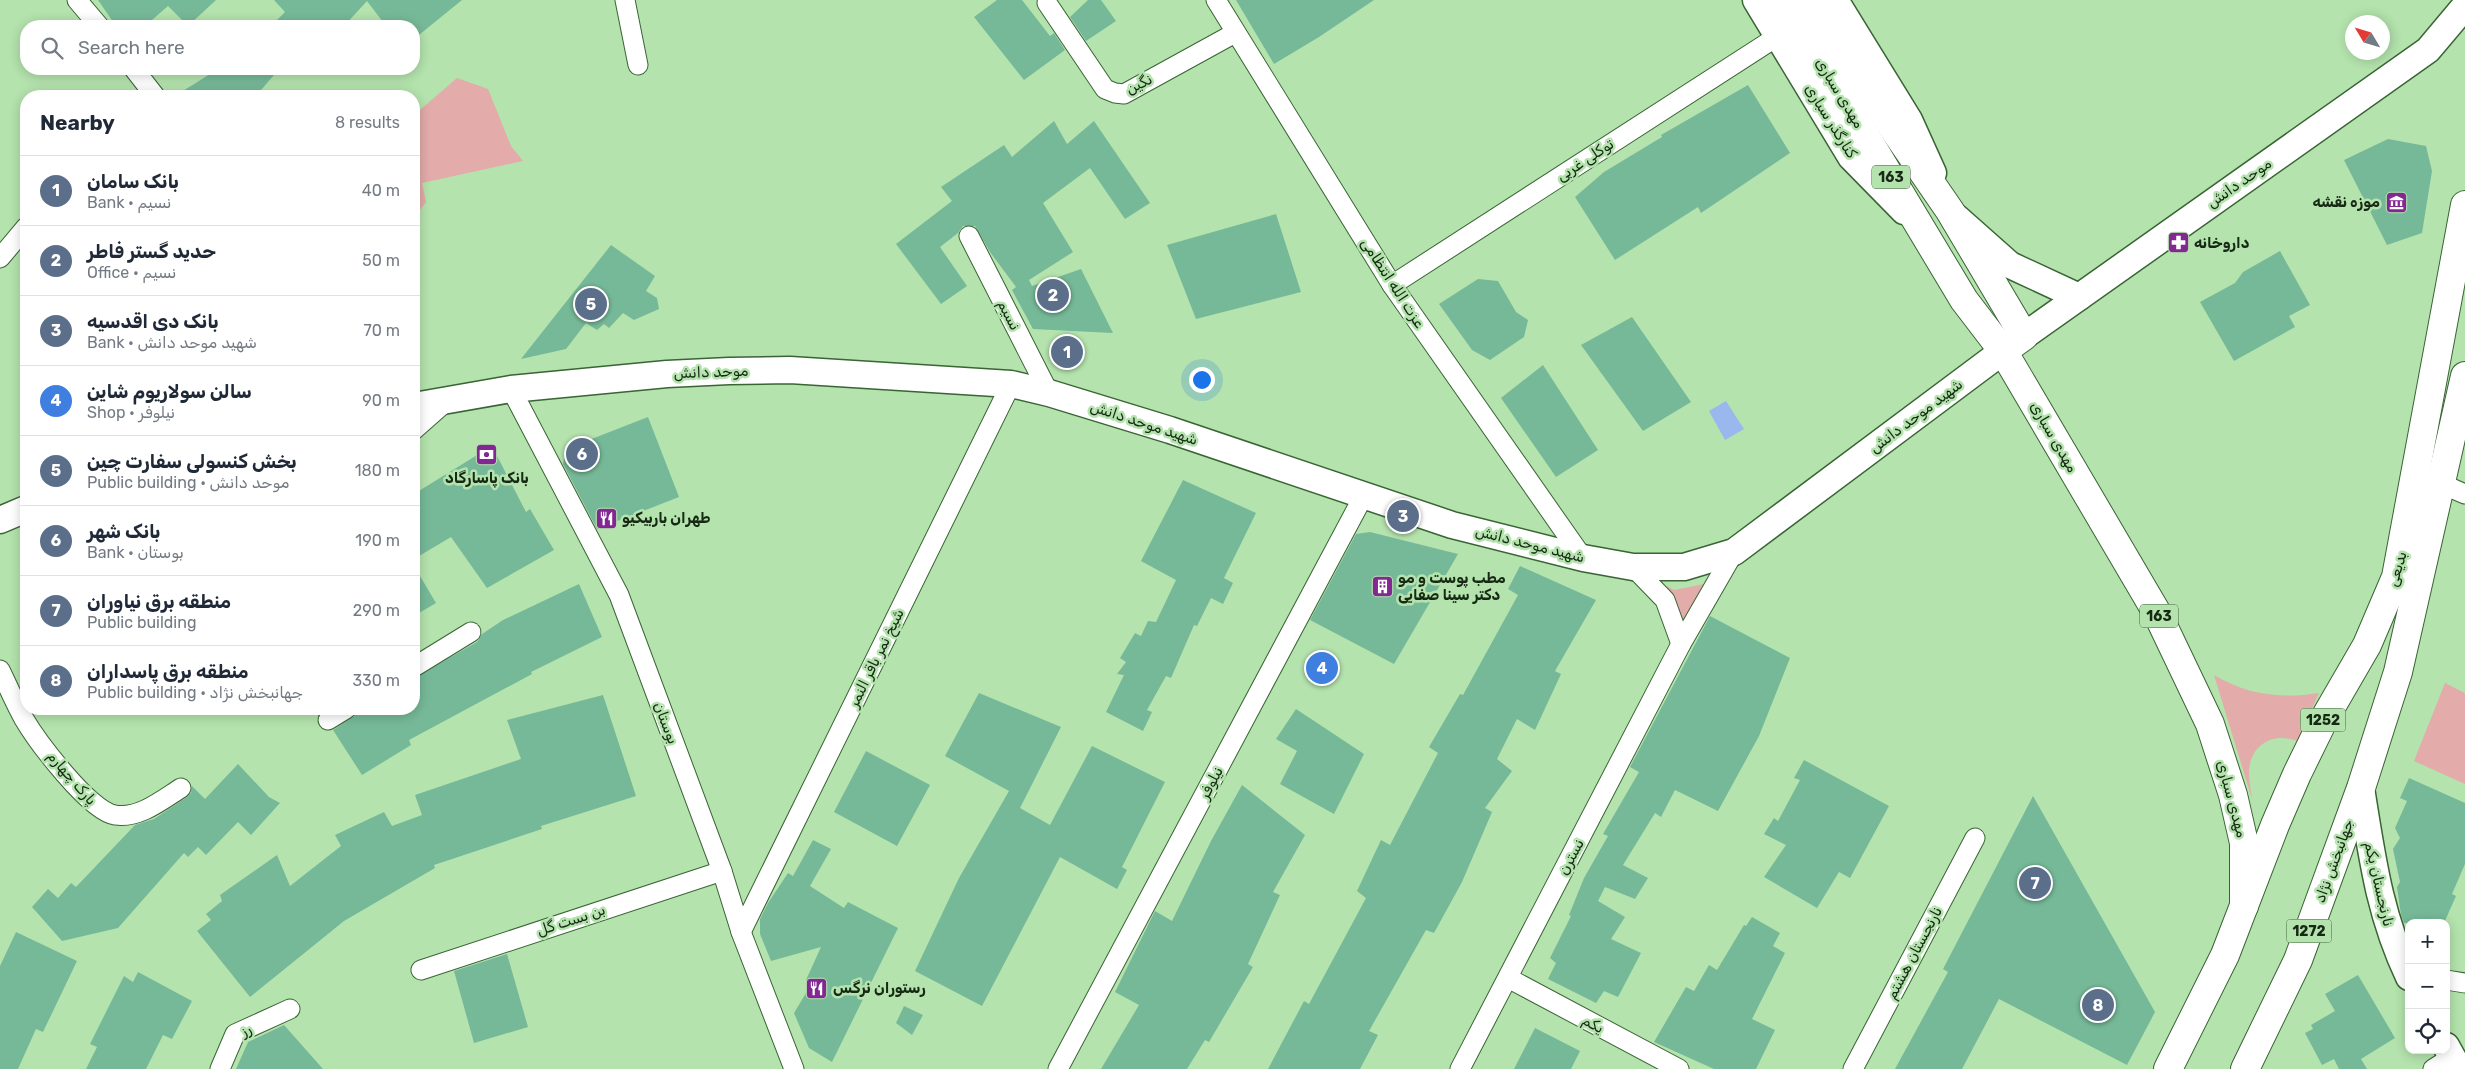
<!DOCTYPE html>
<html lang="en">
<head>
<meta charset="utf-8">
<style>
  body { margin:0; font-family:Rubik,"Noto Sans Arabic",sans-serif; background:#f2f2f3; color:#1f2937 }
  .controls { position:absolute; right:15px; bottom:15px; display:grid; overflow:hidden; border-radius:10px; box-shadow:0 2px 12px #0003 }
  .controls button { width:45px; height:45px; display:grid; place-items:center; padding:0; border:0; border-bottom:1px solid #e0e1e3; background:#fff; color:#1f2937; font:25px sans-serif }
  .compass { position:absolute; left:2345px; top:15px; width:45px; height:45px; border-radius:50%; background:#fff; box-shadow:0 2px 12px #0003; rotate:308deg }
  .you { position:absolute; left:1201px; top:379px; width:18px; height:18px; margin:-12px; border:4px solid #fff; border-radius:50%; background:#1a73e8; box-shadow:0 0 0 8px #1a73e833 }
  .badge { display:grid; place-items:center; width:32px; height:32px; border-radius:50%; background:#1a73e8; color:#fff; font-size:16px; font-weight:700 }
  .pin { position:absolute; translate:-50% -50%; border:2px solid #fff; box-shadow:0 1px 5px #0006 }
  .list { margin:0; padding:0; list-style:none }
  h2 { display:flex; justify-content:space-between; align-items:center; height:65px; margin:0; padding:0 20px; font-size:21px }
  h2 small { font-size:16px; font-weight:400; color:#747a83 }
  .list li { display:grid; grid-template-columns:32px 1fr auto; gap:15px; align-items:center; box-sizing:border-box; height:70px; padding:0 20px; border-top:1px solid #e0e1e3 }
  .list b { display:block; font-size:19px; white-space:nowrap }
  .list p { margin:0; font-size:16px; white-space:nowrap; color:#747a83 }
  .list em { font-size:16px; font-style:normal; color:#747a83 }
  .icon { flex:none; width:28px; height:28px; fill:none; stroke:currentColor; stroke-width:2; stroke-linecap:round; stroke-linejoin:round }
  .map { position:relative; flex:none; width:2465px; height:1069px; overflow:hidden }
  .search { position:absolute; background:#fff; box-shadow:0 2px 12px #0003; left:20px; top:20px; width:400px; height:55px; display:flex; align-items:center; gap:12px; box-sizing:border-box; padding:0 18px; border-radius:20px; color:#747a83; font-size:19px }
  .panel { position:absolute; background:#fff; box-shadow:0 2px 12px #0003; left:20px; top:90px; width:400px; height:625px; border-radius:20px }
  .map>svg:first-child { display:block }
  .green { fill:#e3aba9 }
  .water { fill:#9ab8ee }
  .building { fill:#76b998 }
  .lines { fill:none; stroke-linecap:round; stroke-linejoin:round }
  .minor-casing { stroke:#396434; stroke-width:21 }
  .secondary-casing { stroke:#396434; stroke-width:29 }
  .primary-casing { stroke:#396434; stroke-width:30 }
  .minor { stroke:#fff; stroke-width:19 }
  .secondary { stroke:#fff; stroke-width:26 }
  .primary { stroke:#fff; stroke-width:28 }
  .labels { text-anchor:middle; stroke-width:5; stroke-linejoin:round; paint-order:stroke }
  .shield { fill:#b4e3ad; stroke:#456142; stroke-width:1 }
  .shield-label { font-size:14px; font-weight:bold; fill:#162914 }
  .street-label { font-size:15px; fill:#162914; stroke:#b4e3ad }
  .poi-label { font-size:15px; font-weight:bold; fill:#162914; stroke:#b4e3ad; text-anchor:start }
</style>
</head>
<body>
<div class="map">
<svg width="2465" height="1069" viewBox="0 0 2465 1069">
  <rect width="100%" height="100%" fill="#b4e3ad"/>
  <g class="green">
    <path d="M457 78 488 89 511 146 523 161 422 183 426 202 420 210 414 211V115Z"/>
    <path d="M1704 584V595L1681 627 1667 586 1674 590Z"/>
    <path d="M2214 675C2247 695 2281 699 2319 693L2297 741C2271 731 2248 747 2249 775 2249 783 2251 791 2252 799Z"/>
    <path d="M2445 683 2465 693V784L2414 761Z"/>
  </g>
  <path class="water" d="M1726 401 1744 429 1725 440 1709 411Z"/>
  <g class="building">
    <path d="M98 0H216L188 26 168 6 145 26H116Z"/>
    <path d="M274 0H462L414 39V26H386L367 1 344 26H271L285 12Z"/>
    <path d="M997 0H1022L1050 36 1054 33 1065 50 1024 80 974 17Z"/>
    <path d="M1088 0H1101L1116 21 1086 41 1070 17Z"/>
    <path d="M1236 0H1374L1319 37 1274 64Z"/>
    <path d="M218 69H279L256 96H175Z"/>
    <path d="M1748 85 1790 153 1701 213 1698 207 1615 260 1575 197 1604 172 1662 137 1661 135Z"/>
    <path d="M1054 121 1067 144 1094 121 1150 203 1125 219 1090 168 1043 203 1073 252 1029 280 1032 286 1081 269 1113 333 1033 329 1012 290 1016 287 990 252 975 226H963L958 233 940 247 967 286 941 304 896 244 952 201 941 187 1004 145 1012 157Z"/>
    <path d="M2388 139 2426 146 2432 171 2422 233 2387 245 2344 160Z"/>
    <path d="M1276 214 1301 292 1196 319 1167 245Z"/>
    <path d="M611 245 655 276 646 291 657 298 659 309 634 320 623 313 609 328 604 324 597 330 586 323 566 349 521 359Z"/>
    <path d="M2280 251 2310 305 2289 316 2295 327 2234 361 2200 302 2235 283 2243 272Z"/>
    <path d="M1478 279 1498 281 1516 312 1528 320 1524 337 1490 360 1472 350 1439 304Z"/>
    <path d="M1632 317 1691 402 1643 431 1581 345Z"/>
    <path d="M1543 365 1598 450 1556 477 1501 398Z"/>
    <path d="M648 417 679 497 597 529 563 464 566 449Z"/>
    <path d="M482 452 487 460 496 454 526 512 530 509 554 550 487 588 451 537 414 559V494Z"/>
    <path d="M1183 480 1256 513 1224 578 1233 583 1223 604 1211 598 1197 626 1194 625 1171 678 1166 676 1147 710 1152 712 1143 731 1106 712 1124 675 1117 674 1126 662 1120 658 1135 633 1141 636 1148 621 1156 622 1176 580 1141 561Z"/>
    <path d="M1370 532 1458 554 1394 664 1310 620 1356 534Z"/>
    <path d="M414 566 436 603 414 616Z"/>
    <path d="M1520 566 1596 600 1555 671 1561 674 1535 730 1517 719 1497 759 1512 771 1485 808 1492 812 1462 882 1434 933 1426 930 1369 1031 1378 1035 1360 1069H1268L1304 1001 1309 1004 1366 898 1357 891 1381 840 1390 845 1438 753 1429 747 1460 694 1463 695 1518 595 1508 589Z"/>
    <path d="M579 584 602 637 531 672 532 674 409 740 411 745 362 775 333 730 364 709H414V678L477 642 482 634 503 620Z"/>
    <path d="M1710 616 1790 658 1759 736 1718 811 1675 790 1661 817 1655 813 1623 865 1648 878 1635 899 1605 887 1598 901 1625 917 1611 939 1641 953 1618 997 1604 991 1596 1003 1548 979 1556 963 1550 958 1571 916 1569 915 1584 878 1608 836 1603 834 1639 772 1630 767Z"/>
    <path d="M979 693 1061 727 1020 808 1050 825 1092 746 1165 782 1122 867 1127 870 1117 889 1060 857 982 1006 915 971 959 878 1009 791 945 756Z"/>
    <path d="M603 695 636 796 541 826 542 829 434 865 435 868 344 921 250 997 197 931 211 920 206 914 222 901 220 895 277 855 290 886 341 846 335 835 384 812 392 826 422 815 415 795 521 759 507 720Z"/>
    <path d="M1296 709 1364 754 1334 814 1280 784 1297 751 1276 739Z"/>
    <path d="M866 751 930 785 897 846 834 812Z"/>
    <path d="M1804 760 1889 806 1850 878 1839 872 1817 908 1764 877 1786 845 1764 834 1774 818 1778 821 1800 780 1794 778Z"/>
    <path d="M238 764 269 797 280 803 251 835 238 822 206 855 198 847 188 857 184 853 118 928 62 941 32 907 48 889 58 898 71 883 76 887 135 825 154 819 187 797 191 793 192 786 205 799Z"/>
    <path d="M2409 778 2465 803V864L2452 894 2456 896 2444 923H2404L2401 915 2397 887 2400 882 2393 849 2400 838 2395 828 2407 801 2400 798Z"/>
    <path d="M1242 785 1305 835 1273 892 1280 895 1248 964 1253 967 1209 1042 1205 1040 1187 1069H1101L1139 1005 1115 992 1155 911 1172 921 1211 841Z"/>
    <path d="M2033 796 2155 1012 2127 1065 1999 999 1962 1069H1895L1948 972 1943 969Z"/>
    <path d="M813 840 831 849 810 886 844 908 848 902 898 928 832 1062 809 1048 794 1013 812 983 806 980 821 947 771 961 760 934V919L768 903 788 873 793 876Z"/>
    <path d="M1752 917 1780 933 1773 946 1785 953 1752 1019 1775 1030 1756 1069H1714L1654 1042 1686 987 1694 991 1709 965 1717 970 1744 925 1746 926Z"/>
    <path d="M16 932 77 961 43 1032 36 1029 18 1069H0V966Z"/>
    <path d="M507 954 528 1027 474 1043 454 971Z"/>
    <path d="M138 972 192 1001 172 1039 163 1035 146 1069H86L97 1047 90 1044 124 976 133 982Z"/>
    <path d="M2358 975 2395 1038 2361 1059 2367 1069H2339L2334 1059 2322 1065 2305 1033 2313 1029 2311 1025 2335 1011 2325 994Z"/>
    <path d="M904 1006 923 1015 912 1035 896 1023Z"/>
    <path d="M284 1025 323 1069H236L248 1042Z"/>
    <path d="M1535 1028 1580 1051 1571 1069H1514Z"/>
  </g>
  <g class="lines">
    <defs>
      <g id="minor">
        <path d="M77 0 99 26"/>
        <path d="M625 0 638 65"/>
        <path d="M1216 0 1392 285 1583 558"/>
        <path d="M1047 3 1105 89 1115 93 1124 94 1235 33"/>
        <path d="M134 69 155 96"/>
        <path d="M969 236 1049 393"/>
        <path d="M0 258 26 227"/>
        <path d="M1392 285 1778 36"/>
        <path d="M511 389 619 595 722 871 741 932 794 1069"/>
        <path d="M414 430 448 400"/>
        <path d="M2442 484 2465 494"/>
        <path d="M1633 567 1665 600 1681 644"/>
        <path d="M414 667 471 632"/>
        <path d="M0 670C8 686 15 703 24 719 37 741 90 812 115 815 139 819 162 800 181 788"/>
        <path d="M328 720 346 709"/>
        <path d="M741 932 1011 384"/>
        <path d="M421 970 722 871"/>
        <path d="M1508 978 1679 1069"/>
        <path d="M2446 980 2465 983"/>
        <path d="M220 1069 235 1034 290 1009"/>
        <path d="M1058 1069 1363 497"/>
        <path d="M1460 1069 1681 644 1734 552"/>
        <path d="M1853 1069 1975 838"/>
        <path d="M2433 1069 2452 1057"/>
      </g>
      <g id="secondary">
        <path d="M1756 0 1851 157 1904 211"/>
        <path d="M1835 0 1909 120 1933 173"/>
        <path d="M1957 218 2010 265 2079 297"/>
        <path d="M2024 336 2428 50 2465 6"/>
        <path d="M414 406 511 389 667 374 729 371 790 370 1011 384 1049 393 1170 430 1452 525 1583 558 1633 567H1684L1734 552 2003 351"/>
        <path d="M0 520 26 509"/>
        <path d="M2361 788C2372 856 2379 914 2409 977"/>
        <path d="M2446 1046 2459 1069"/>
      </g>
      <g id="primary">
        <path d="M1784 0 1964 300 2003 351 2157 613 2210 724 2233 795 2244 843V906"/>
        <path d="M1813 0 1895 131 1950 211 2024 336 2003 351"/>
        <path d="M2168 1069 2225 955 2275 825 2297 774 2323 721 2367 645 2396 577 2465 205"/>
        <path d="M2245 1069 2298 960 2361 788 2398 672 2465 376"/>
      </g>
    </defs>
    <use href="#minor" class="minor-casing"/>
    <use href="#secondary" class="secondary-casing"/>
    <use href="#primary" class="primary-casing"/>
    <use href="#minor" class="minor"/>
    <use href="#secondary" class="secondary"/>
    <use href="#primary" class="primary"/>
  </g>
  <defs>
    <symbol id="museum-square" viewBox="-11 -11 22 22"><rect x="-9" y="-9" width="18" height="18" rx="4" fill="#832793" stroke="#b4e3ad"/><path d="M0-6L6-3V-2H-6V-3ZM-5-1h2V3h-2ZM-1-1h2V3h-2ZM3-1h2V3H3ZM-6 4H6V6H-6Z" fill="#fff"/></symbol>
    <symbol id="pharmacy-square" viewBox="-11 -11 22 22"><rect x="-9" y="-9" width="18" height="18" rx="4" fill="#832793" stroke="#b4e3ad"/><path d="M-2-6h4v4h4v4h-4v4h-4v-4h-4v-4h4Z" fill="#fff"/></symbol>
    <symbol id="bank-square" viewBox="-11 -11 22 22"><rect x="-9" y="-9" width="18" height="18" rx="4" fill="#832793" stroke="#b4e3ad"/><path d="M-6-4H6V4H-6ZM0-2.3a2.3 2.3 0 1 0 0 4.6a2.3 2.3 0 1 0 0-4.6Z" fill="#fff"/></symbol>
    <symbol id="restaurant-square" viewBox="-11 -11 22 22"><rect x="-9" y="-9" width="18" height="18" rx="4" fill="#832793" stroke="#b4e3ad"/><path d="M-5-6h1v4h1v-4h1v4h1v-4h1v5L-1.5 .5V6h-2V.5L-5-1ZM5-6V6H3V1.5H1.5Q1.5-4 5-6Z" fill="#fff"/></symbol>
    <symbol id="building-square" viewBox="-11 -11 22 22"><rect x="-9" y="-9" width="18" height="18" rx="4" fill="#832793" stroke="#b4e3ad"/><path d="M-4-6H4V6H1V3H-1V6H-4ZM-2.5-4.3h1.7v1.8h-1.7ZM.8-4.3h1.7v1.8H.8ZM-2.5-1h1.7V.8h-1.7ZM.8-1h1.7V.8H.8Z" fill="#fff"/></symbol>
  </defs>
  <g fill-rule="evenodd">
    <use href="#museum-square" x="2384" y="190" width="25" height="25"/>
    <use href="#pharmacy-square" x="2166" y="230" width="25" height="25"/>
    <use href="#bank-square" x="474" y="442" width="25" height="25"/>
    <use href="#restaurant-square" x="594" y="506" width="25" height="25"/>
    <use href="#building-square" x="1370" y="574" width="25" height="25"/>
    <use href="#restaurant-square" x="804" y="976" width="25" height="25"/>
  </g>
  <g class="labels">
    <g class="shield">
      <rect x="1872" y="165.5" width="38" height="23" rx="4"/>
      <rect x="2140" y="604.5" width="38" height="23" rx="4"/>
      <rect x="2300.5" y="708.5" width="45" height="23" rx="4"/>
      <rect x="2286.5" y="919.5" width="45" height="23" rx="4"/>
    </g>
    <g class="shield-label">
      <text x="1891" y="182">163</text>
      <text x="2159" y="621">163</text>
      <text x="2323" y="725">1252</text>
      <text x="2309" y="936">1272</text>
    </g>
    <g class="street-label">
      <text transform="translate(1139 84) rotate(-26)" y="5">نگین</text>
      <text transform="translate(1840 93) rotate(59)" y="5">مهدی سباری</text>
      <text transform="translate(1831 121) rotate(58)" y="5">کنارگذر سباری</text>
      <text transform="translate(1585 160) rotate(-33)" y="5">توکلی غربی</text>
      <text transform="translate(2239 183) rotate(-35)" y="5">موحد دانش</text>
      <text transform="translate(1393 283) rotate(57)" y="5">عزت الله انتظامی</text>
      <text transform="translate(1009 315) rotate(63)" y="5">نسیم</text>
      <text transform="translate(711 372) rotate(-2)" y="5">موحد دانش</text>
      <text transform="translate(1916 416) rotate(-37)" y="5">شهید موحد دانش</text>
      <text transform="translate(1144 423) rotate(18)" y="5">شهید موحد دانش</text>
      <text transform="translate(2054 437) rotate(60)" y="5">مهدی سباری</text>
      <text transform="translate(1530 544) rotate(14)" y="5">شهید موحد دانش</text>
      <text transform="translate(2397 569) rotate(-74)" y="5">بدیعی</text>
      <text transform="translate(876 658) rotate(-64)" y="5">شیخ نمر باقر النمر</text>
      <text transform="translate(666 723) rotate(69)" y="5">بوستان</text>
      <text transform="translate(72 778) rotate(49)" y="5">پارک چهارم</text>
      <text transform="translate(1211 783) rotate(-62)" y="5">نیلوفر</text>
      <text transform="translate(2232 799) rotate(75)" y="5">مهدی سباری</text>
      <text transform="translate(1571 857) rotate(-62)" y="5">نسترن</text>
      <text transform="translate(2334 861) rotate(-70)" y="5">جهانبخش نژاد</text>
      <text transform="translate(2379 884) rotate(77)" y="5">نارنجستان یکم</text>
      <text transform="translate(571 920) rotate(-18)" y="5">بن بست گل</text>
      <text transform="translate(1914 953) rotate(-62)" y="5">نارنجستان هشتم</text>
      <text transform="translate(1593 1024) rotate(28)" y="5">یکم</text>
      <text transform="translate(246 1030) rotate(-26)" y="5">رز</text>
    </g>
    <g class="poi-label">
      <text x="2380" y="207" text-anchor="end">موزه نقشه</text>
      <text x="2194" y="248">داروخانه</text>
      <text x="487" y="483" text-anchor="middle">بانک پاسارگاد</text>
      <text x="622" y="523">طهران باربیکیو</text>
      <text x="1398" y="583">مطب پوست و مو<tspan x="1398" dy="17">دکتر سینا صفایی</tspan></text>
      <text x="833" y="993">رستوران نرگس</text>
    </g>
  </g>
</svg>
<div class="controls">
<button>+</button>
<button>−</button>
<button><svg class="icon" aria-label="locate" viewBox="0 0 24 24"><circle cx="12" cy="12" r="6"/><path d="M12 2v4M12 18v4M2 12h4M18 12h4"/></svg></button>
</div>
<svg class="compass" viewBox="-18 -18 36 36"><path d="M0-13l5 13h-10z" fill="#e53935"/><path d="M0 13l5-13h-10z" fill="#747a83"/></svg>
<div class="you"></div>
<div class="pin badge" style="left:1067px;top:352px;background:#5c6f8a">1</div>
<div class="pin badge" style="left:1053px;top:295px;background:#5c6f8a">2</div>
<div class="pin badge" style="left:1403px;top:516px;background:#5c6f8a">3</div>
<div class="pin badge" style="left:1322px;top:668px;background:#3f7fe0">4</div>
<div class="pin badge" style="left:591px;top:304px;background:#5c6f8a">5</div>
<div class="pin badge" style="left:582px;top:454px;background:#5c6f8a">6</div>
<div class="pin badge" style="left:2035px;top:883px;background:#5c6f8a">7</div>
<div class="pin badge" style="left:2098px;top:1005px;background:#5c6f8a">8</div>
<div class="search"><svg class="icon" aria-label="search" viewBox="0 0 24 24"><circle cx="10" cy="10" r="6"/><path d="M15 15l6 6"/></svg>Search here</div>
<section class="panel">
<h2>Nearby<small>8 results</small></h2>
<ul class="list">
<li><span class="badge" style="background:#5c6f8a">1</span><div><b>بانک سامان</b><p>Bank · نسیم</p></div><em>40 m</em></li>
<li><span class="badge" style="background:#5c6f8a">2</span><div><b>حدید گستر فاطر</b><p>Office · نسیم</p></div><em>50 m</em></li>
<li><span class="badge" style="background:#5c6f8a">3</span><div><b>بانک دی اقدسیه</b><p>Bank · شهید موحد دانش</p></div><em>70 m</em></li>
<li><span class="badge" style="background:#3f7fe0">4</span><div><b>سالن سولاریوم شاین</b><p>Shop · نیلوفر</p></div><em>90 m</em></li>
<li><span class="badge" style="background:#5c6f8a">5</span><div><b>بخش کنسولی سفارت چین</b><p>Public building · موحد دانش</p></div><em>180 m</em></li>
<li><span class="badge" style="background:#5c6f8a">6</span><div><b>بانک شهر</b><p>Bank · بوستان</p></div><em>190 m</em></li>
<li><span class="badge" style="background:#5c6f8a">7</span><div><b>منطقه برق نیاوران</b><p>Public building</p></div><em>290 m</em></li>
<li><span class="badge" style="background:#5c6f8a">8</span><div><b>منطقه برق پاسداران</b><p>Public building · جهانبخش نژاد</p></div><em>330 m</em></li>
</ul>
</section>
</div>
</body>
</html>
